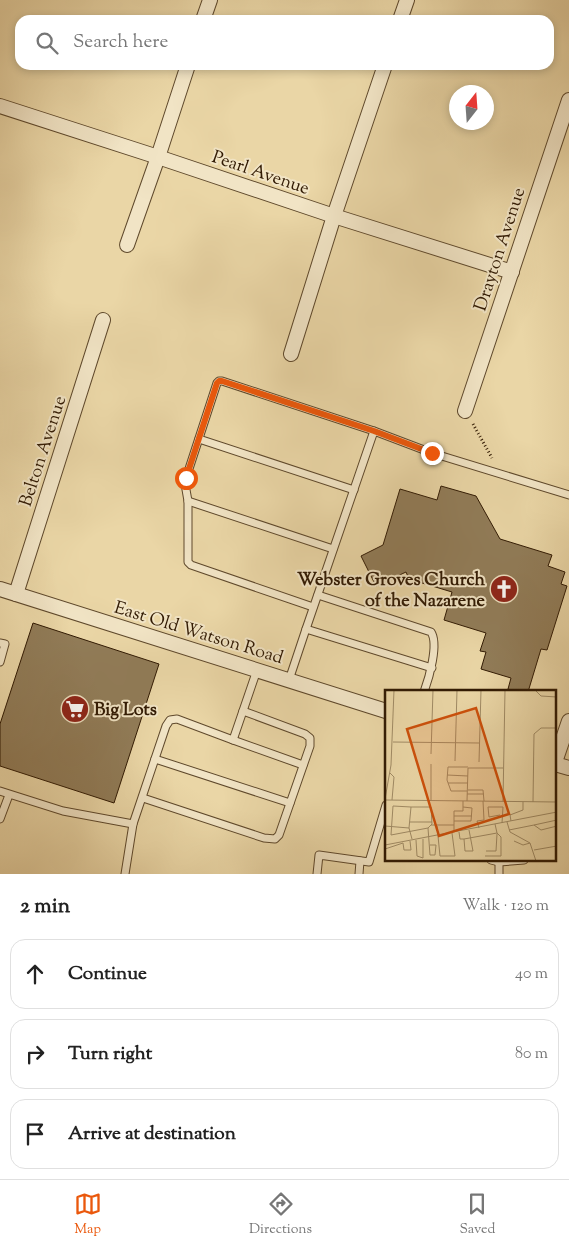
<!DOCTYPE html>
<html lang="en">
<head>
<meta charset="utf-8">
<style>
  body { margin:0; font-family:"Sorts Mill Goudy",serif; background:#f6f6f6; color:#222 }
  .compass { position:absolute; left:449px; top:85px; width:45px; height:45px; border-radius:50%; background:#fff; box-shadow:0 2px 8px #0003; rotate:17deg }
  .stop { position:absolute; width:15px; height:15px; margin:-11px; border:4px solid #ea580c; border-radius:50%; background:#fff }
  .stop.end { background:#ea580c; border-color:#fff; box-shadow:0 1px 5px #0008 }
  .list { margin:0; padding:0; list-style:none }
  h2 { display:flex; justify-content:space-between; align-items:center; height:65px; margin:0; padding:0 20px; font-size:21px }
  h2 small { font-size:16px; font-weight:400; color:#767676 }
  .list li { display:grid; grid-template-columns:32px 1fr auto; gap:15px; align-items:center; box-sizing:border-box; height:70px; margin:0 10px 10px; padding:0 10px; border:1px solid #e0e0e0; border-radius:15px }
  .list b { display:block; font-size:19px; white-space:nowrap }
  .list em { font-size:16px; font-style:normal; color:#767676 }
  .icon { flex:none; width:28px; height:28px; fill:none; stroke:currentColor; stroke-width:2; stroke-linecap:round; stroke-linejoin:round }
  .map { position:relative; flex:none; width:569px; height:874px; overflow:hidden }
  .search { position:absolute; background:#fff; box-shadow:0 2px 8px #0003; left:15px; right:15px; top:15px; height:55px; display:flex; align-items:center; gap:12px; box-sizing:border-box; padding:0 18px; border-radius:15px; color:#767676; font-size:19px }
  .sheet { height:305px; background:#fff }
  nav { display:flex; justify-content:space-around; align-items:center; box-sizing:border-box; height:70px; border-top:1px solid #e0e0e0; background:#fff; font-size:14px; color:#767676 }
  nav a { display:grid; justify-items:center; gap:2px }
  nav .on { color:#ea580c }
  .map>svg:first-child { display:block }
  .building { fill:#917c58; stroke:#311a03 }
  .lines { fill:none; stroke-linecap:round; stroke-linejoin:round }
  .lane-casing { stroke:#5f492c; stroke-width:9 }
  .street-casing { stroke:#5f492c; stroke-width:16 }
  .path { stroke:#311a03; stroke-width:3; stroke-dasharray:1 2.5; stroke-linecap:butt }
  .lane { stroke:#f1e4c5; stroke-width:7 }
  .street { stroke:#f1e4c5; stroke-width:14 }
  .route { stroke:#ea580c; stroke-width:6 }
  .labels { text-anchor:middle; stroke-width:4; stroke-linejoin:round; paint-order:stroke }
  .street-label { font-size:18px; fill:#311a03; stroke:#f1e4c5 }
  .poi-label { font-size:18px; font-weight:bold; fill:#311a03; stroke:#f1e4c5; text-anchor:end }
  .inset-road { fill:none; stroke:#a08b65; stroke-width:1 }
  .view { fill:#cd500b; fill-opacity:0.15; stroke:#cd500b; stroke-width:2.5 }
  .inset-edge { fill:none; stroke:#311a03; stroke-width:2.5 }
</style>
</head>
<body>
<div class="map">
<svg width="569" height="874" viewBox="0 0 569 874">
  <rect width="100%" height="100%" fill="#ead6a6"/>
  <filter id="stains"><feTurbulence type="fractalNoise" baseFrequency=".004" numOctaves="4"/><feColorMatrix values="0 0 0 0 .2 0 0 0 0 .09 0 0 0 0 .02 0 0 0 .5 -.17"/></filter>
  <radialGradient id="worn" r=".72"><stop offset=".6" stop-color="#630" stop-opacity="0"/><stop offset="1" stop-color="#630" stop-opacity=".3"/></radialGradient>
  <g class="building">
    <path d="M441 486 476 496 500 539 552 555 548 566 565 572 561 584 567 586 547 650 541 649 528 692H517L508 689 511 678 481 669 486 652 480 651 486 633 444 620 452 592 409 579 406 572 376 586 361 556 383 545 400 489 437 500Z"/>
    <path d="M33 623 159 664 114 803 0 766V724Z"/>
  </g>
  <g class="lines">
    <defs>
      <g id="lane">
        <path d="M199 439 354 490"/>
        <path d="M188 501 333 549"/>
        <path d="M318 595 431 632C439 644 429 678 424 692"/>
        <path d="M313 607 191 565 188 562V501L185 484 186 478 217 383 219 381H222L374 431"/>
        <path d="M306 629 432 668"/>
        <path d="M0 643 5 644 0 662"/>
        <path d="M289 680 306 629 374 431 432 453 569 495"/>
        <path d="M233 740 303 765"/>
        <path d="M155 759 290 803"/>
        <path d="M0 791 63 811 133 824"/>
        <path d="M143 798 264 838 275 839 279 835 310 746V738L305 734 243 711"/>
        <path d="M0 819 9 795"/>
        <path d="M491 860 499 862 524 860"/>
        <path d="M125 874 133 824 166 726 170 720 177 719 233 740 257 670"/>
        <path d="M317 874 319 855 369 862 386 805"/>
        <path d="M359 874 360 861"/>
        <path d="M499 874V862"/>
      </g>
      <g id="street">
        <path d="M203 20 210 0"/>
        <path d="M400 20 407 0"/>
        <path d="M0 106 158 157 334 216 512 272"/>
        <path d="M127 245 158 157 188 65"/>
        <path d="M291 354 334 216 385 65"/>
        <path d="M465 411 569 100"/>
        <path d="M0 589 386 711"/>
        <path d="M16 594 103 320"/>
        <path d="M555 762 569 721"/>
        <path d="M555 764 569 768"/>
      </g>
    </defs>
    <use href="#lane" class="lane-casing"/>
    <use href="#street" class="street-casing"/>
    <path class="path" d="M473 424 492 458"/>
    <use href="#lane" class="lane"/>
    <use href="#street" class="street"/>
  </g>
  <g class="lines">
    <path class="route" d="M186 478 217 383 219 381H222L374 431 432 453"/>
  </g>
  <defs>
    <symbol id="church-disc" viewBox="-11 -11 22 22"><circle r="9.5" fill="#8f2418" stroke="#f1e4c5"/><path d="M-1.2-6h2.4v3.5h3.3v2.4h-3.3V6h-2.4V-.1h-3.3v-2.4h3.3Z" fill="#fff"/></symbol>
    <symbol id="supermarket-disc" viewBox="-11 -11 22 22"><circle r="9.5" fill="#8f2418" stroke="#f1e4c5"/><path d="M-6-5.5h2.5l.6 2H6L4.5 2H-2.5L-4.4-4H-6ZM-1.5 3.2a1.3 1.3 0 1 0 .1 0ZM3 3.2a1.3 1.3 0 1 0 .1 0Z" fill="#fff"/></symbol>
  </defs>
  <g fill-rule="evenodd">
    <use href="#church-disc" x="488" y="573" width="32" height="32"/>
    <use href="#supermarket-disc" x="59" y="693" width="32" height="32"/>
  </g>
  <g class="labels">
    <g class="street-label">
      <text transform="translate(261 172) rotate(19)" y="6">Pearl Avenue</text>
      <text transform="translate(499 249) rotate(-72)" y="6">Drayton Avenue</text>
      <text transform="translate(42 451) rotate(-72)" y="6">Belton Avenue</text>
      <text transform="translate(199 632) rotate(17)" y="6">East Old Watson Road</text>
    </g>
    <g class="poi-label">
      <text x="485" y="585">Webster Groves Church<tspan x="485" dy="21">of the Nazarene</tspan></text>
      <text x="94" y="715" text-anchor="start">Big Lots</text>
    </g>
  </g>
  <g transform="translate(385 690)">
    <rect width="171" height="171" fill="#ead6a6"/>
    <path class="inset-road" d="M150 0 156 6 172 7M8 52 94 53M46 64 48 0M70 71 72 0M94 72 96 0M5 83 9 87 7 110M62 85 83 86M63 93H83M83 100H98L99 111M82 101H66L62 90 63 77H83M82 104H99M0 109 6 75 9 0M0 110 172 112M46 111V74M82 111 83 78H118M118 111 120 0M148 112 149 44 156 38H172M26 117H46L47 134 43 138 45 165H50L51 155H45M115 125 104 127 103 117H118L117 133M69 126H87M69 131H86L87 118 78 117M126 131 125 125 138 120V112M25 132H47M122 132 125 142 145 153 151 171M46 135H69M149 135 172 130M0 136 24 138 27 149M52 136 55 166H70L67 143M24 138 26 117 8 116 6 145 43 138M94 138 92 131 99 130 98 111M124 140 149 135 156 140 172 136M69 141V121H78V111M74 142 75 149H79L80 161H88L84 140M79 149 112 143 110 134M31 150 32 166 38 168V149M129 151 138 155 145 153M18 153 19 160H26L25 151M0 155 172 122M0 159 18 153M149 160 172 156M101 161H111L112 144M100 166H116V147L112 143"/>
    <path class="view" d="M91 18 124 124 54 146 22 39Z"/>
    <rect width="171" height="171" class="inset-edge"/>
  </g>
  <rect width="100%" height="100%" filter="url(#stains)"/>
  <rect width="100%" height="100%" fill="url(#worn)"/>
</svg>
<svg class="compass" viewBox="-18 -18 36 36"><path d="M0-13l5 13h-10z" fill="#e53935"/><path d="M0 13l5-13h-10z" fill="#767676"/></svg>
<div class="stop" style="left:186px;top:478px"></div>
<div class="stop end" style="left:432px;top:453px"></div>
<div class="search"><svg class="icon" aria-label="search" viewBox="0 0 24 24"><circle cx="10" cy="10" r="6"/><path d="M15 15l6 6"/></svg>Search here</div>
</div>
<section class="sheet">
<h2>2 min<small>Walk · 120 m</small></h2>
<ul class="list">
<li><svg class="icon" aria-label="ahead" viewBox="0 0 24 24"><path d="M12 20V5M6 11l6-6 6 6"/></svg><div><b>Continue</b></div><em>40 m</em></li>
<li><svg class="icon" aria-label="right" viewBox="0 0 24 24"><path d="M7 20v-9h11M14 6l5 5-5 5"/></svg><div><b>Turn right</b></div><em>80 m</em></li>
<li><svg class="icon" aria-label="arrive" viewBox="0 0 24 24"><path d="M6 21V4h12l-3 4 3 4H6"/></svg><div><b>Arrive at destination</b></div></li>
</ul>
</section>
<nav>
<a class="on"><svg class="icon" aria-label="map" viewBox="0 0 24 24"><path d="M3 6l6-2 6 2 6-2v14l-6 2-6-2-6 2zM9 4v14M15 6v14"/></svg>Map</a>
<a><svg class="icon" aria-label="directions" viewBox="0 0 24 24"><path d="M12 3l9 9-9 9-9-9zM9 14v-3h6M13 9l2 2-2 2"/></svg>Directions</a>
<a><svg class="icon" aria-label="saved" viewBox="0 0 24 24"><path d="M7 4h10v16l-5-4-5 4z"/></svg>Saved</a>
</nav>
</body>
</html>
